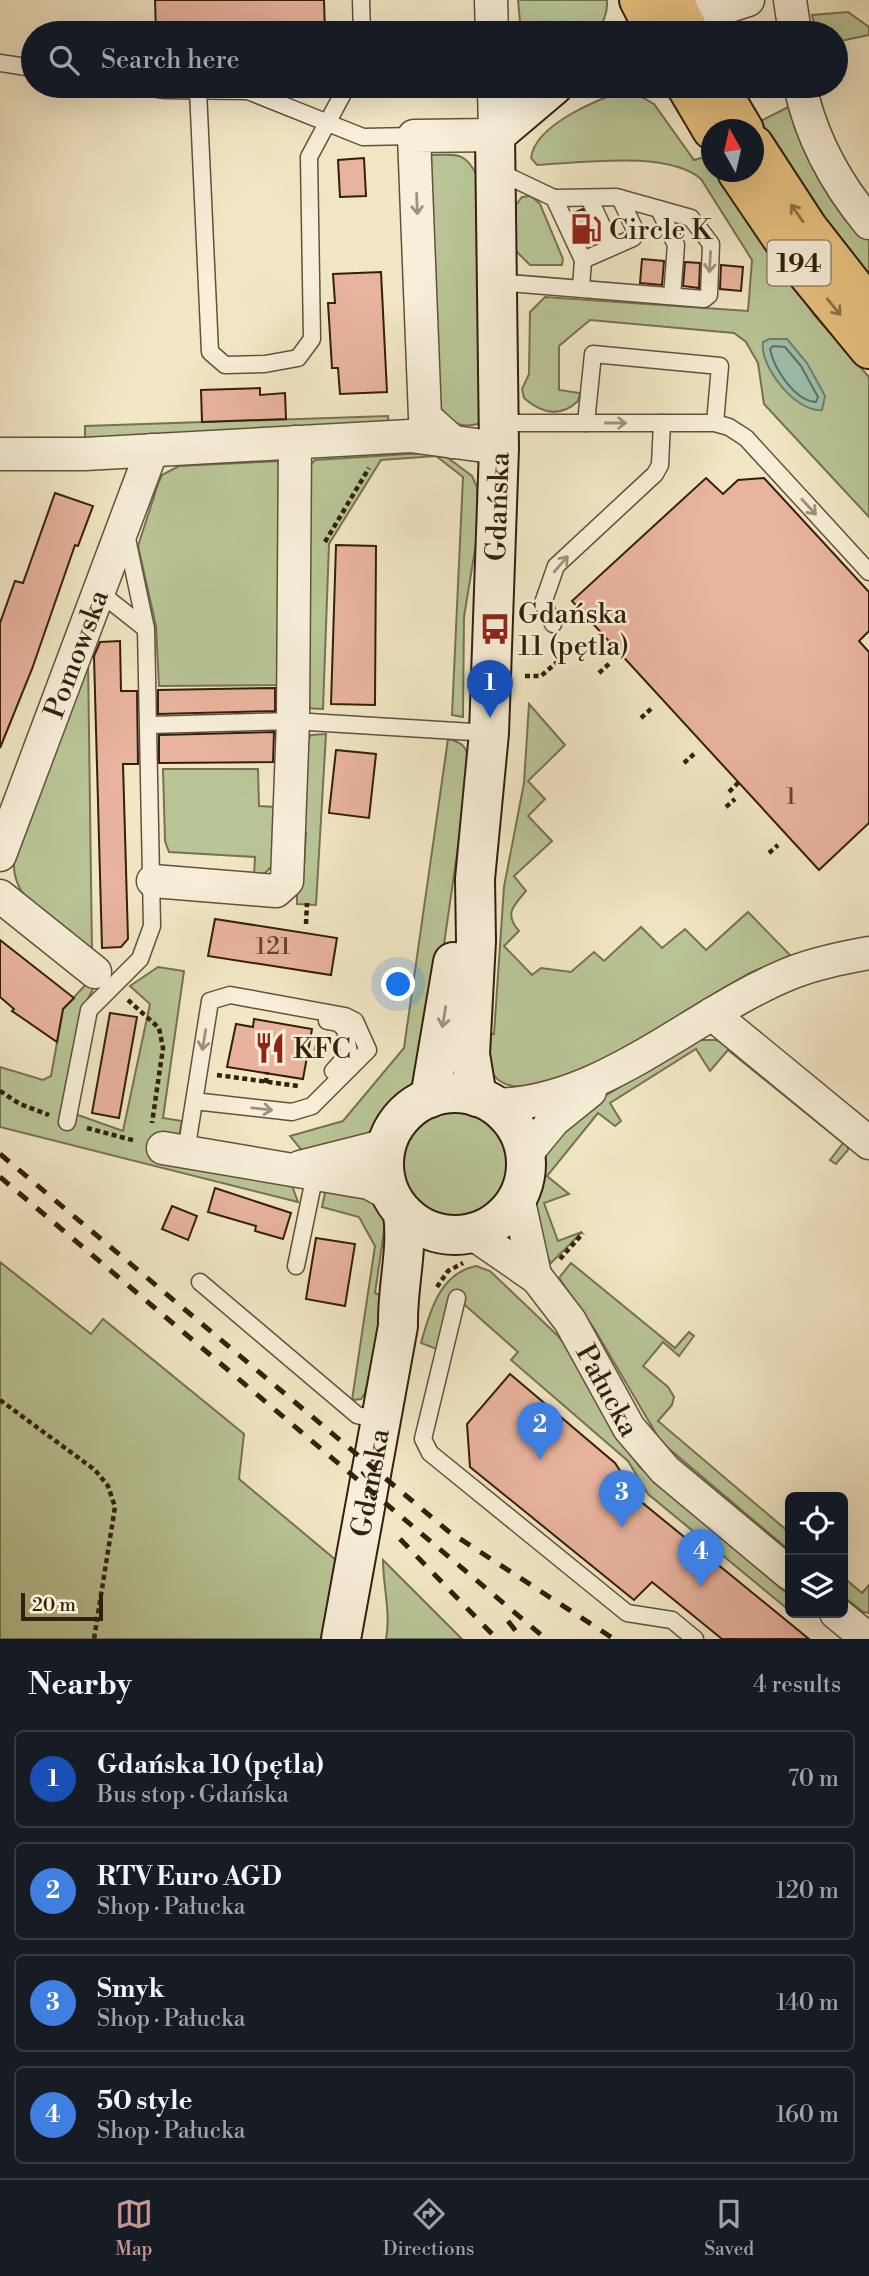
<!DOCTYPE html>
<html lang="en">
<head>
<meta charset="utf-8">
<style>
  body { margin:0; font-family:"Libre Bodoni",serif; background:#20242c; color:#f1f3f6 }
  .controls { position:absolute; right:21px; bottom:21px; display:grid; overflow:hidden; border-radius:10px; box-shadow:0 7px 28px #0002 }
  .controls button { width:63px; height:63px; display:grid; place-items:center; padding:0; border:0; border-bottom:2px solid #363941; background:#171b24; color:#f1f3f6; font:35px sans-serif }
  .compass { position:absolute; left:701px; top:119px; width:63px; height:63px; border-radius:50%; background:#171b24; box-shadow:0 7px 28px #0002; rotate:352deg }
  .scale { position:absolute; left:21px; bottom:18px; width:82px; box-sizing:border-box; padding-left:7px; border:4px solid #331f0d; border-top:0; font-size:19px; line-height:24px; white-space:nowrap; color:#331f0d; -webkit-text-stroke:5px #f7efd9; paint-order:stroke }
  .you { position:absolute; left:399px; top:985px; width:24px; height:24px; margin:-18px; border:5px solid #fff; border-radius:50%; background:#1a73e8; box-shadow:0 0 0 10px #1a73e833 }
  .badge { display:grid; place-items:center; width:46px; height:46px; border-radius:50%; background:#c59692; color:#fff; font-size:23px; font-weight:700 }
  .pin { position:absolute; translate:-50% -58px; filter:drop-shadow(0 2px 4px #0008) }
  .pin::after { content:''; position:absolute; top:37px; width:24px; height:21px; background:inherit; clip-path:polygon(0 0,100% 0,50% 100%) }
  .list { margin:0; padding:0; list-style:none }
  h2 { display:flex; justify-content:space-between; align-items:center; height:91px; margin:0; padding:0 28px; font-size:30px }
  h2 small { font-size:23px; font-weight:400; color:#9ea1a6 }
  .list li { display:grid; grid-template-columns:46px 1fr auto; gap:21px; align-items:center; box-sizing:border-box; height:98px; margin:0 14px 14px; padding:0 14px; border:2px solid #363941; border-radius:10px }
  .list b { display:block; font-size:26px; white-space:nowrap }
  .list p { margin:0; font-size:23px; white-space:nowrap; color:#9ea1a6 }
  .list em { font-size:23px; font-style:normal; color:#9ea1a6 }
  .icon { flex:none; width:38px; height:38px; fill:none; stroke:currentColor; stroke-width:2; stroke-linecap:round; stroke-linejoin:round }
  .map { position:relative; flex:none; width:869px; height:1639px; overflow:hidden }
  .search { position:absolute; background:#171b24; box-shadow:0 7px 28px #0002; left:21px; right:21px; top:21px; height:77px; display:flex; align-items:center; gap:18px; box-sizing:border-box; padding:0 24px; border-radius:38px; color:#9ea1a6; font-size:26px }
  .sheet { height:539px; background:#171b24 }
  nav { display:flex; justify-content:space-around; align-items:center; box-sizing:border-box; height:98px; border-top:2px solid #363941; background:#171b24; font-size:19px; color:#9ea1a6 }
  nav a { display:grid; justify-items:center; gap:4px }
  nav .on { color:#c59692 }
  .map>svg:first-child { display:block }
  .green { fill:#b9c596; stroke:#767252; stroke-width:2 }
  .water { fill:#9cc1ae; stroke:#72806e; stroke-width:2 }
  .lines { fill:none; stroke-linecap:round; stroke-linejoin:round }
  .shore { stroke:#68705e; stroke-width:2 }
  .building { fill:#e9b49e; stroke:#331f0d; stroke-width:2 }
  .lane-casing { stroke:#63513b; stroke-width:19 }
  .street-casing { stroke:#63513b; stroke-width:35 }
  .secondary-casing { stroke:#331f0d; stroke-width:42 }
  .primary-casing { stroke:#331f0d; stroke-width:42 }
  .path { stroke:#331f0d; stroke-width:4.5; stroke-dasharray:5 3.5; stroke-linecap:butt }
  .lane { stroke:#f7efd9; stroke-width:16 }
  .street { stroke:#f7efd9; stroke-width:32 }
  .secondary { stroke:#f7efd9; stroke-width:38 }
  .primary { stroke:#e9c482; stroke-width:38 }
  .rail { stroke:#331f0d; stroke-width:5; stroke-dasharray:12 12; stroke-linecap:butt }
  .oneway { stroke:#9f917d }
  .oneway2 { stroke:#8e7248 }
  .labels { text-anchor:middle; stroke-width:5; stroke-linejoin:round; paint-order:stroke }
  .number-label { font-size:24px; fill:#604431 }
  .shield { fill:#f7efd9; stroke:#6e5d4a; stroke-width:2 }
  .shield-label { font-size:26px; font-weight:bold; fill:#331f0d }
  .poi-label { font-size:28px; fill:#331f0d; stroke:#f7efd9; text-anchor:start }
  .street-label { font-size:28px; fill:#331f0d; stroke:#f7efd9 }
</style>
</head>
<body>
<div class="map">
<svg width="869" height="1639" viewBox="0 0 869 1639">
  <rect width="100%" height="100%" fill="#f2e7c5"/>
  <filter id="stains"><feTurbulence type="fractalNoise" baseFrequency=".00286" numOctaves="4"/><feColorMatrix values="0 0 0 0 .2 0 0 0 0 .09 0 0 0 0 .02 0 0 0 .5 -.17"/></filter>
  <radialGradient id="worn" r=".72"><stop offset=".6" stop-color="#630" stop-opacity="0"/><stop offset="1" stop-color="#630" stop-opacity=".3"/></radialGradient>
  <g class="green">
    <path d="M518 0H607C608 12 603 25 595 33H521Z"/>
    <path d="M848 12 869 27V35L836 42V33H816L812 15Z"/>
    <path d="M628 89 654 104 694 160 705 157 712 172H716L814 315 869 377V517L764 404 758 363 746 342 734 333 590 320 559 346V390L580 393 578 401C560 418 541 413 524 398L522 389 529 374 530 312 545 297 748 311 752 260 701 179C667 150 581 163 537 165L531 158C535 124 599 99 628 89Z"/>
    <path d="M792 105 869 238V278L807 197 759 122Z"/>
    <path d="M429 155C457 155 464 150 478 177L483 415 478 424C456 429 451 421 438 405Z"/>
    <path d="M531 196 540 204 563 259 562 265H530L516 251V205L522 197Z"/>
    <path d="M388 416 389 426 85 440V426Z"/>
    <path d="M440 452 472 476 477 487 478 531 464 617 463 717 452 715 463 477 436 456 381 460 329 544 323 709 304 708 307 468 315 460Z"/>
    <path d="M282 461 281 685 159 686 156 626 138 546 158 484 162 475 179 466Z"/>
    <path d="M88 658 92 953C63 930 12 904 14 863Z"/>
    <path d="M529 704 565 745 528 781 545 799 528 816 552 841 514 876 526 891C513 906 504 914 519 931L504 946 532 975 541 968 571 972 594 952 604 961 641 927 662 948 685 929 706 950 748 912 792 957C779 962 765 966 752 972 704 996 547 1114 500 1081 485 1071 485 1049 481 1033L494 1034 504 887 524 783Z"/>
    <path d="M326 734 316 905 297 904V882H303L306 833H299L304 745 311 735Z"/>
    <path d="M448 739C464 742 467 749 470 764L426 1069C411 1094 389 1112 373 1136L303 1152 290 1136 343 1121 404 1048Z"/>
    <path d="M163 769H258L259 806 276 807 274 864 265 873 254 876 255 857 169 852 165 841Z"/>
    <path d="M158 967 184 971 163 1118 182 1121 178 1142 291 1183 298 1202 0 1127V1067L43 1080 51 1076 63 1009 88 982 93 989 80 1014 61 1109 123 1131 150 1004 130 986Z"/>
    <path d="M698 1040H716L730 1045 848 1145V1150L836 1164 830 1160 843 1143 728 1050 710 1071 696 1049 610 1103 621 1121 615 1126 598 1113 547 1176 569 1194 544 1203 558 1241 582 1232 551 1263 534 1236 533 1201 543 1152 600 1099Z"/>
    <circle cx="455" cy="1164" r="56"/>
    <path d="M326 1188 364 1193 387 1211 375 1293 387 1299 365 1393 361 1399 352 1400 375 1246 359 1217 322 1207Z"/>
    <path d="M0 1262 91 1334 103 1319 244 1434 239 1479 337 1561 323 1639H0Z"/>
    <path d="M571 1263 675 1348 689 1332 694 1336 679 1356 663 1342 643 1366 668 1387 674 1397 672 1405 658 1421 790 1533V1551L661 1442 595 1330 559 1278Z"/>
    <path d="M476 1266 490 1271 558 1336 571 1352 628 1451 640 1467 790 1596V1611L648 1494 628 1461 511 1360 518 1352 457 1298 444 1352 421 1343C430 1311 440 1273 476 1266Z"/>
    <path d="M383 1560 462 1639H386C391 1613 383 1586 383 1560Z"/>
    <path d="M843 1577 862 1593 869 1585V1613L863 1612 843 1596Z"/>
  </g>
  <path class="water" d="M769 339H787L807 363 825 396 822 410C796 413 759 366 763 342Z"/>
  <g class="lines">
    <path class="shore" d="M773 346 785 347 801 366 818 397 816 402C795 401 774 369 770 349Z"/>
  </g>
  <g class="building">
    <path d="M155 0H324L325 33H156Z"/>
    <path d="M364 158 366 196 340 197 338 160Z"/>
    <path d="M583 209 596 238 586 242 573 213Z"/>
    <path d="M642 259 664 261 662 285 640 283Z"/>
    <path d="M685 262 700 263 699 288 683 286Z"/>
    <path d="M721 265 743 267 741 291 720 289Z"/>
    <path d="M381 272 387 392 340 394 338 368H332L328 303H335L333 274Z"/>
    <path d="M260 388V395L285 393 286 419 202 422 201 390Z"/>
    <path d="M706 478 723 494 738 480 764 478 869 592V631L859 641 869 652V823L819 870 572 601Z"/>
    <path d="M55 493 93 506 78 546 75 545 32 669 0 748V623L15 581 23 583Z"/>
    <path d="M336 545 376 546 375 705 331 704Z"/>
    <path d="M120 641 121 691H137L138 764H123L128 939 121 947 102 948 94 656 100 642Z"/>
    <path d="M275 688V711L158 714V690Z"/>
    <path d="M274 732 273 762 159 763V735Z"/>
    <path d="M336 750 376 754 369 818 329 813Z"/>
    <path d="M215 919 337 938 331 975 208 956Z"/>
    <path d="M0 940 74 998 63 1009 57 1042 12 1011 14 1009 0 997Z"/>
    <path d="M110 1013 137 1017 119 1118 92 1113Z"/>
    <path d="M254 1019 312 1029 303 1079 227 1067 236 1024 253 1027Z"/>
    <path d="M215 1188 291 1213 283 1239 255 1231 256 1226 208 1212Z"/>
    <path d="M172 1206 197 1216 188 1240 162 1229Z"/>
    <path d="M316 1238 355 1244 345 1306 306 1299Z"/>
    <path d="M510 1374 615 1463 639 1500 809 1639H722L652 1582 634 1600 470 1467 467 1424Z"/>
  </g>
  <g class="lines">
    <defs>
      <g id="lane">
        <path d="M361 0 362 33"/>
        <path d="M0 63 33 68"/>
        <path d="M139 86 165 90 248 91 363 137 414 136"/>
        <path d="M198 90 210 352 225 365 265 364 298 358 312 339 309 157 347 86"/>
        <path d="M497 171 554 198 583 260 581 288"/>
        <path d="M589 198 612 247"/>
        <path d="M659 209 676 245 672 296"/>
        <path d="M583 260 633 238 635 230 620 198"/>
        <path d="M497 282 704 299 709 295 711 244 691 218 616 197 554 198"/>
        <path d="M498 423H715L729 427 746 438 869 572"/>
        <path d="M586 423 593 354 720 366 715 423"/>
        <path d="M99 592 146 629"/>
        <path d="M553 624 543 603 556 566 655 474 660 465 662 423"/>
        <path d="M149 725 293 721 489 733"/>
        <path d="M327 1021 338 1023 345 1029 349 1053 333 1071"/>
        <path d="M67 1122 89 1010 140 959 152 926 146 629 126 534"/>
        <path d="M186 1152 210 1001 230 995 345 1016 355 1021 368 1050 312 1106 292 1112 194 1101"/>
        <path d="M296 1266 315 1174"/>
        <path d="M200 1282 357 1415 381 1421"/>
        <path d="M457 1298 423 1439 430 1453 627 1613 672 1620 695 1639"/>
      </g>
      <g id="street">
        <path d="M491 0 492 33"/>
        <path d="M790 0 795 33"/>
        <path d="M683 21 748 0"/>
        <path d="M800 86C811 137 835 182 869 223"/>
        <path d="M453 442 425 417 414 136 495 135 494 86"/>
        <path d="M0 454H85L410 436 499 448"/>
        <path id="s1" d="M0 855 152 450"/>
        <path d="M153 881 276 891 287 881 293 721 295 442"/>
        <path d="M0 896 95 972"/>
        <path d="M712 1014 869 1143"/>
        <path d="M495 1105C605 1103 692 1013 791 973 816 963 843 958 869 953"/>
        <path d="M163 1148 369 1183 391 1195"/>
        <path d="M526 1154 554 1120 590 1091"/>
        <path d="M300 1167 387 1145"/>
        <path d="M518 1197 535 1275"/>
        <path id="s2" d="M472 1233 537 1278 570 1321 629 1428 665 1470 790 1574"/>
        <path d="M836 1613 868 1639"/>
      </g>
      <g id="secondary">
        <circle cx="455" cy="1164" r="71"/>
        <path id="s3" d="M477 1097 470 1054 476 941 475 879 489 733 499 448 495 135 553 86"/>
        <path d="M430 1098 453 962"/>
        <path id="s4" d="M341 1639 398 1326C397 1287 408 1252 403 1213"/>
      </g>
      <g id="primary">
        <path d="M639 0 656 33"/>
        <path d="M673 0 690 33"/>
        <path d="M686 86 712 130"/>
        <path d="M718 86 744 130"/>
        <path d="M754 145 808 228 869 306"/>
        <path d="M737 172 800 265 869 349"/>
      </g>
    </defs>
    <use href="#lane" class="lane-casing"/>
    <use href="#street" class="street-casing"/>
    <use href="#secondary" class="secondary-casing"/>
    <use href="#primary" class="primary-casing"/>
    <g class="path">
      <path d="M325 542 369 468"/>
      <path d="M599 673 610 663"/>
      <path d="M525 676H541L564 656"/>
      <path d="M641 718 652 708"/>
      <path d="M684 763 694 754"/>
      <path d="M729 792 739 782"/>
      <path d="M726 807 735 799"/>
      <path d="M769 853 778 845"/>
      <path d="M306 924 307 903"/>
      <path d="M128 1000 159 1028 163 1048 152 1123"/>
      <path d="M314 1059 318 1040"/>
      <path d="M217 1075 298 1086"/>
      <path d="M266 1083 267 1072"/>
      <path d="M0 1091 20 1104 49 1115"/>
      <path d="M87 1128 136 1141"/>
      <path d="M560 1259 583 1233"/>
      <path d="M437 1287 448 1271 463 1263"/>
      <path d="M0 1400 95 1470 108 1486 115 1507 94 1639"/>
    </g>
    <use href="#lane" class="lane"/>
    <use href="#street" class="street"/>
    <use href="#secondary" class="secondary"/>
    <use href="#primary" class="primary"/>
    <g class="rail">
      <path d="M0 1154 448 1531 614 1639"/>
      <path d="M0 1177 546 1639"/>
      <path d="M400 1539 497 1639"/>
      <path d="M508 1621 522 1639"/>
    </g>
  </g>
  <defs><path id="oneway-shaft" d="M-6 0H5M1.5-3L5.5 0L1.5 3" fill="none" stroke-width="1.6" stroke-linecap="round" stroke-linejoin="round" transform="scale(1.75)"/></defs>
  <g class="oneway">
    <use href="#oneway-shaft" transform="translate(417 204) rotate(88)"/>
    <use href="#oneway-shaft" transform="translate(710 262) rotate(93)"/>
    <use href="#oneway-shaft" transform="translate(616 423)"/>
    <use href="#oneway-shaft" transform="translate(809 507) rotate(47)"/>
    <use href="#oneway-shaft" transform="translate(561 564) rotate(-49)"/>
    <use href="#oneway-shaft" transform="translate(444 1017) rotate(99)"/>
    <use href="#oneway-shaft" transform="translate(204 1040) rotate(99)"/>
    <use href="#oneway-shaft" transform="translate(262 1109) rotate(6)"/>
  </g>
  <g class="oneway2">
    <use href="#oneway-shaft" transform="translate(797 213) rotate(-125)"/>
    <use href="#oneway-shaft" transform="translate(834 307) rotate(51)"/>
  </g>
  <defs>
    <symbol id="fuel-bare" viewBox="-9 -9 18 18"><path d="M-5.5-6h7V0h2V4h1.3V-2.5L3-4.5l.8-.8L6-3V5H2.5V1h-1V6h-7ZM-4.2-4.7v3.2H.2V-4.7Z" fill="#8f2418" stroke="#f7efd9" stroke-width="2.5" paint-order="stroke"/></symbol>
    <symbol id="bus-bare" viewBox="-9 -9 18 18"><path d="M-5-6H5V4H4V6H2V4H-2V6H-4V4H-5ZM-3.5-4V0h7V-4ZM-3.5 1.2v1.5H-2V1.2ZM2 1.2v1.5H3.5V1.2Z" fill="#8f2418" stroke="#f7efd9" stroke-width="2.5" paint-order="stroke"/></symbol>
    <symbol id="restaurant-bare" viewBox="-9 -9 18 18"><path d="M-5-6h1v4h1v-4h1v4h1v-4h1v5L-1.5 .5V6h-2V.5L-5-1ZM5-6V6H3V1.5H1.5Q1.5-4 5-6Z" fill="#8f2418" stroke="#f7efd9" stroke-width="2.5" paint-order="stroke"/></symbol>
  </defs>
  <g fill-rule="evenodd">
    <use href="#fuel-bare" x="564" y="207" width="44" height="44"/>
    <use href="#bus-bare" x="473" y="607" width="44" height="44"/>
    <use href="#restaurant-bare" x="248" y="1026" width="44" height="44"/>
  </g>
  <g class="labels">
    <g class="number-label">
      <text x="791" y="804">1</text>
      <text x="273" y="954">121</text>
    </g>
    <rect class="shield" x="767.5" y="240.5" width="63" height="45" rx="5"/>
    <g class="shield-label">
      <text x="799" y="272">194</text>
    </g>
    <g class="poi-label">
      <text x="609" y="239">Circle K</text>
      <text x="518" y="623">Gdańska<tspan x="518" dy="32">11 (pętla)</tspan></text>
      <text x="293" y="1058">KFC</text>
    </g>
    <g class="street-label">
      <text dy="10" stroke="none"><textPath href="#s3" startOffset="592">Gdańska</textPath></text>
      <text dy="10" stroke="none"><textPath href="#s1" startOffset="215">Pomowska</textPath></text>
      <text dy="10" stroke="none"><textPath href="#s2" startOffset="212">Pałucka</textPath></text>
      <text dy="10" stroke="none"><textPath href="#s4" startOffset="159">Gdańska</textPath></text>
    </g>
  </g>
  <rect width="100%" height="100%" filter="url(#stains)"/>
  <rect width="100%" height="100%" fill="url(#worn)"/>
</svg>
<div class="controls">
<button><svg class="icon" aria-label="locate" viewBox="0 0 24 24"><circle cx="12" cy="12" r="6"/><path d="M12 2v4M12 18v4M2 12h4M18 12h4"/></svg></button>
<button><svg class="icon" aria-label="layers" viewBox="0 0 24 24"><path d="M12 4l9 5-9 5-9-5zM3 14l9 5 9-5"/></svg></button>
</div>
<svg class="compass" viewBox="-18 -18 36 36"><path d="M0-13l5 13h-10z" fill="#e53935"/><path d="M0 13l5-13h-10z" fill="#9ea1a6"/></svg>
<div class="scale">20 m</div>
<div class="you"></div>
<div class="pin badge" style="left:490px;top:718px;background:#1a4fb4">1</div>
<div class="pin badge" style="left:540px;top:1460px;background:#3f7fe0">2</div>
<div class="pin badge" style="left:622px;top:1528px;background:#3f7fe0">3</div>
<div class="pin badge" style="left:701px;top:1587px;background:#3f7fe0">4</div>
<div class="search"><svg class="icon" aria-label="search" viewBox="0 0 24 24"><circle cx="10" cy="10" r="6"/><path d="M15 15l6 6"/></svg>Search here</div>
</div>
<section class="sheet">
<h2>Nearby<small>4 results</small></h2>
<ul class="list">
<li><span class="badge" style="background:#1a4fb4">1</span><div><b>Gdańska 10 (pętla)</b><p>Bus stop · Gdańska</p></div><em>70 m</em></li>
<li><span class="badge" style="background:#3f7fe0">2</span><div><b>RTV Euro AGD</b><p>Shop · Pałucka</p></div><em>120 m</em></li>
<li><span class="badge" style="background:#3f7fe0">3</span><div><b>Smyk</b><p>Shop · Pałucka</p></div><em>140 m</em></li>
<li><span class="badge" style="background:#3f7fe0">4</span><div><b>50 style</b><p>Shop · Pałucka</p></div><em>160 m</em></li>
</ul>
</section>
<nav>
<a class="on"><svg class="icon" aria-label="map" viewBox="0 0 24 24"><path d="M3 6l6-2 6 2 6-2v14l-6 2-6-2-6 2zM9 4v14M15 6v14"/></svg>Map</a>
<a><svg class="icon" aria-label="directions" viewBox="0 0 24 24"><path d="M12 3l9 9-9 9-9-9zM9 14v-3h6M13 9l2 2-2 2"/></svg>Directions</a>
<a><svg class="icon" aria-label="saved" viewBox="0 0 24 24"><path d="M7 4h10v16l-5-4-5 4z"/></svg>Saved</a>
</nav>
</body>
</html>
